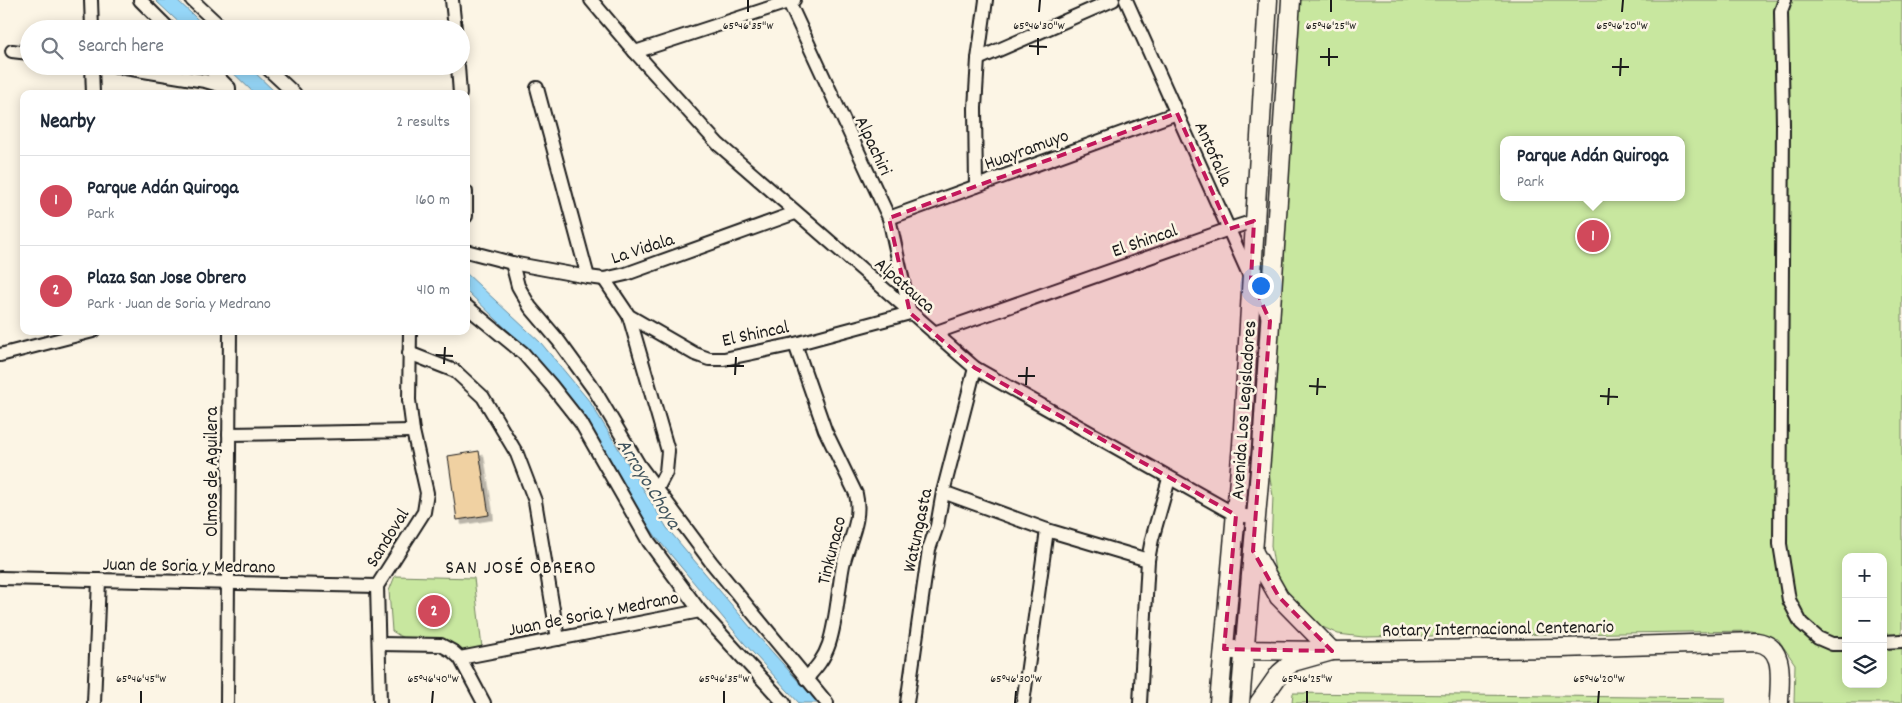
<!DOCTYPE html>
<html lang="en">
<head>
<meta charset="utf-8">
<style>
  body { margin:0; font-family:Dekko,sans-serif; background:#f2f2f3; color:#1f2937 }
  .controls { position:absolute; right:15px; bottom:15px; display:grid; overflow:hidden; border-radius:10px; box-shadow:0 2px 12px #0003 }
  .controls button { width:45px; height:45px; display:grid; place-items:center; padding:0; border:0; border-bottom:1px solid #e0e1e3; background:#fff; color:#1f2937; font:25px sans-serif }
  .you { position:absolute; left:1260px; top:285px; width:18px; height:18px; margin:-12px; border:4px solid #fff; border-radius:50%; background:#1a73e8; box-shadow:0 0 0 8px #1a73e833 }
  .badge { display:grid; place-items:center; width:32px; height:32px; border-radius:50%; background:#d1495b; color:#fff; font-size:16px; font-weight:700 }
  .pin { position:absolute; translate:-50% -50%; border:2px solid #fff; box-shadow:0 1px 5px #0006 }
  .popup { position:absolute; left:1500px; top:136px; width:185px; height:65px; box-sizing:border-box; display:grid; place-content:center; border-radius:10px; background:#fff; filter:drop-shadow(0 1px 4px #0005); font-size:16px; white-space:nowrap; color:#747a83 }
  .popup b { font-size:19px; color:#1f2937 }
  .popup::after { content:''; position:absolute; left:50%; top:100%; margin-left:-10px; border:10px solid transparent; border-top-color:#fff }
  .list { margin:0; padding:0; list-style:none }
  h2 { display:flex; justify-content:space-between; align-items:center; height:65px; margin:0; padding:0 20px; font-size:21px }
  h2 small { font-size:16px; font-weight:400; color:#747a83 }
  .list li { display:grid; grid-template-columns:32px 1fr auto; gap:15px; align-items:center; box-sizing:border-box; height:90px; padding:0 20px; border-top:1px solid #e0e1e3 }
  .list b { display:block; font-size:19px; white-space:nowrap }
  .list p { margin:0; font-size:16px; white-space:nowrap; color:#747a83 }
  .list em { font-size:16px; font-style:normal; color:#747a83 }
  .icon { flex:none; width:28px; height:28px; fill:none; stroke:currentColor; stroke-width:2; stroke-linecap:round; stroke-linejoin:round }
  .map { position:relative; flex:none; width:1902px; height:703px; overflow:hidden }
  .search { position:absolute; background:#fff; box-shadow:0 2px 12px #0003; left:20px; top:20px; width:450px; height:55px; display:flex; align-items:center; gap:12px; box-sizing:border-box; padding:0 18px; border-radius:28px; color:#747a83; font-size:19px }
  .panel { position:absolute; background:#fff; box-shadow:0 2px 12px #0003; left:20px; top:90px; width:450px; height:245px; border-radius:10px }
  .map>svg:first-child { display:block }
  .green { fill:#c8e79f; stroke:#72825e; fill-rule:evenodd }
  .water { fill:#96d7f8; stroke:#658ca0 }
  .building { fill:#f0d1a2; stroke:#1c1c1c; filter:url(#shadow) }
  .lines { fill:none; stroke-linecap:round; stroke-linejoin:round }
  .street-casing { stroke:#1c1c1c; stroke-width:16 }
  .secondary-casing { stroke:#1c1c1c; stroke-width:21 }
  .street { stroke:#fcf5e5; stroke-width:12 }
  .secondary { stroke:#fcf5e5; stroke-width:18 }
  .marked { fill:#c2185b; fill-opacity:0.2; stroke:#c2185b; stroke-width:4; stroke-dasharray:10 6; stroke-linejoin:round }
  .ticks { fill:none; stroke:#1c1c1c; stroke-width:2 }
  .labels { text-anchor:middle; stroke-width:5; stroke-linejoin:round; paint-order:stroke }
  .street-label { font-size:19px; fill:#1c1c1c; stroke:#fcf5e5 }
  .water-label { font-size:20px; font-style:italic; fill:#41545e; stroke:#fcf5e5 }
  .neighbourhood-label { font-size:20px; letter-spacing:1px; fill:#1c1c1c; stroke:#fcf5e5 }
  .ticks-label { font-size:12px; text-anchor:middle; fill:#1c1c1c; stroke:#fcf5e5; stroke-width:5; stroke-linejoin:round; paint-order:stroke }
</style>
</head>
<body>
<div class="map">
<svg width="1902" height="703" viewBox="0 0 1902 703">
  <defs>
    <filter id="shadow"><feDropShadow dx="4.5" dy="4.5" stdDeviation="0" flood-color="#0004"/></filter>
  </defs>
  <rect width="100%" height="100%" fill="#fcf5e5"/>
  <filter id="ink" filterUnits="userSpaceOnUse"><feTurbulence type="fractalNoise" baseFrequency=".02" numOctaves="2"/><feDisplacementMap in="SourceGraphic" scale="10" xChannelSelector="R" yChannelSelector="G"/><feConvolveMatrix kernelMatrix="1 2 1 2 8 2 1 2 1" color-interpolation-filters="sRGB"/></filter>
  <g filter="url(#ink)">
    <g class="green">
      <path d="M1300 0H1902V703H1794L1795 664 1778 639 1752 631 1363 637 1338 634 1314 623 1295 602 1276 577 1271 546 1273 496 1269 473ZM1504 140H1682V197H1504ZM1846 557H1883V684H1846Z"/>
      <path d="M395 576 474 578 482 648 461 651C447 634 426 641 407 639 402 638 397 634 392 631L389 591Z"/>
      <path d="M1293 693 1725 698V703H1292Z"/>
    </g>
    <g class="water">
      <path d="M155 0H177L208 29H186Z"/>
      <path d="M226 66H248L277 94H255Z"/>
      <path d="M466 273 541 343 590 402 667 528 756 634 818 703H799L744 643 656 537 631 499 600 442 578 409 530 352 466 290Z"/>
    </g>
    <path class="building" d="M479 451 489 515 457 520 448 456Z"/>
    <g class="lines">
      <defs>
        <g id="street">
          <path d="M91 0 92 29"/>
          <path d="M140 0 169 29"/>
          <path d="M192 0 223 29"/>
          <path d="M452 0 455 29"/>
          <path d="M591 0 635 52 718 144 975 368 1236 515 1255 517"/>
          <path d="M1126 0 1269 319"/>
          <path d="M1785 0 1781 11 1783 124 1780 544 1789 600 1801 623 1818 638 1832 644H1846"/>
          <path d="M12 51 29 53"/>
          <path d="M635 52 794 0"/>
          <path d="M978 59 1113 0"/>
          <path d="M92 66 93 94"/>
          <path d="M113 66 205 81 229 88V94"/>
          <path d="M207 66 228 87"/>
          <path d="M265 66 295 94"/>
          <path d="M458 66 460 94"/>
          <path d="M537 88 588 277"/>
          <path d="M976 186 975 108 978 59 986 0"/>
          <path d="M466 192V216"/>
          <path d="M889 218 1177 113"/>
          <path d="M466 251 512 263 588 277 604 279 626 274 795 213"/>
          <path d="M512 263 518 286 530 307 558 340 595 391 639 465 711 562 827 703"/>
          <path d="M604 279 629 316 695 354 709 359H724L795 344 910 313 889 218 788 0"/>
          <path d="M466 306 523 353 551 385 581 423 649 542 674 576 700 611 784 703"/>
          <path d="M629 316 668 451 666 472 657 489"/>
          <path d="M934 333 1229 229 1254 221"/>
          <path d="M795 344 825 430 856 494C862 520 849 540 843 565 838 591 837 619 829 644 824 659 816 668 806 679"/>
          <path d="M409 353 455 371 483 397 517 454 535 501 558 639"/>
          <path d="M0 355 93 331"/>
          <path d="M229 434 413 431"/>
          <path d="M943 492 1047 530 1148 560"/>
          <path d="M0 578 377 586"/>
          <path d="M1883 642 1902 641"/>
          <path d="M379 644 441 645 452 651 460 658 700 611"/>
          <path d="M460 658 484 703"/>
          <path d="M94 703 99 580"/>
          <path d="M227 703 230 331"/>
          <path d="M380 703 377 586 424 512 427 493 413 431 409 400 410 331"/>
          <path d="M907 703 929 549 937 526 943 492 975 368"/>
          <path d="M1023 703 1047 530"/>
          <path d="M1140 703 1148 560 1152 539 1169 479"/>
        </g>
        <g id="secondary">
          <path d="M1253 551 1279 597 1332 651 1293 662 1280 673 1259 703"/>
          <path d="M1232 650 1332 651 1561 648 1757 642C1787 647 1779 681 1779 703"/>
          <path d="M1219 703 1242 445 1268 0"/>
          <path d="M1240 703 1262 447 1291 0"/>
        </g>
      </defs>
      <use href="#street" class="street-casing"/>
      <use href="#secondary" class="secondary-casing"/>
      <use href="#street" class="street"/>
      <use href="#secondary" class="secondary"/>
    </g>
  </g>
  <path class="marked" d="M1177 113 1229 229 1254 221 1251 279 1270 321 1253 551 1279 597 1332 651 1224 649 1236 515 975 368 910 313 889 218Z"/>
  <path class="ticks" d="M748 12V0M1039 12 1040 0M1331 12V0M1622 12 1623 0M1029 46 1047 47M1038 55V38M1320 57H1338M1329 66V48M1612 67H1629M1620 76 1621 58M436 355 453 356M444 364 445 347M727 366H744M735 375 736 357M1018 376H1035M1026 385 1027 367M1309 386 1326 387M1317 395 1318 378M1600 396 1618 397M1608 405 1609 388M141 703V691M432 703 433 691M724 703V691M1015 703 1016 691M1307 703V691M1598 703 1599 691"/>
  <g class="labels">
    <g class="street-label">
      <text transform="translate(875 145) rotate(65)" y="7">Alpachiri</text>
      <text transform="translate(1026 148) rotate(-20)" y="7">Huayramuyo</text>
      <text transform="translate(1215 153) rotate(66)" y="7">Antofalla</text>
      <text transform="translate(1144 239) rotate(-19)" y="7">El Shincal</text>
      <text transform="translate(642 247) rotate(-18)" y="7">La Vidala</text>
      <text transform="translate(906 284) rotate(41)" y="7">Alpatauca</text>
      <text transform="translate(755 332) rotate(-12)" y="7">El Shincal</text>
      <text transform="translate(1242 410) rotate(-86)" y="7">Avenida Los Legisladores</text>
      <text transform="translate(210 472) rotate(-90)" y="7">Olmos de Aguilera</text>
      <text transform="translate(916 530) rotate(-78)" y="7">Watungasta</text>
      <text transform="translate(386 537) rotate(-58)" y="7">Sandoval</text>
      <text transform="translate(830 550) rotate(-76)" y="7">Tinkunaco</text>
      <text transform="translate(189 564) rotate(1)" y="7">Juan de Soria y Medrano</text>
      <text transform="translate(593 612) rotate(-11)" y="7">Juan de Soria y Medrano</text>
      <text transform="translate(1498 627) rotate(-1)" y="7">Rotary Internacional Centenario</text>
    </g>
    <g class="water-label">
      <text transform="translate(650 483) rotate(58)" y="7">Arroyo Choya</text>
    </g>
    <g class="neighbourhood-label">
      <text x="521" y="573">SAN JOSÉ OBRERO</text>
    </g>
  </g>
  <g class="ticks-label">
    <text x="748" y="29">65°46'35"W</text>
    <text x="1039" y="29">65°46'30"W</text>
    <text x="1331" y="29">65°46'25"W</text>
    <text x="1622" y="29">65°46'20"W</text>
    <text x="141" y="682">65°46'45"W</text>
    <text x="433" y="682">65°46'40"W</text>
    <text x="724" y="682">65°46'35"W</text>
    <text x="1016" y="682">65°46'30"W</text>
    <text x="1307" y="682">65°46'25"W</text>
    <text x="1599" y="682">65°46'20"W</text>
  </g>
</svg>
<div class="controls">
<button>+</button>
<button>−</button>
<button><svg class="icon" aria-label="layers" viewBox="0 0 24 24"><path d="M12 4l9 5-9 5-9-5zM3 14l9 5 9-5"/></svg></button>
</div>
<div class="you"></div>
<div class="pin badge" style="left:1593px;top:236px">1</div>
<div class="popup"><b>Parque Adán Quiroga</b>Park</div>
<div class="pin badge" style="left:434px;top:611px">2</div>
<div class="search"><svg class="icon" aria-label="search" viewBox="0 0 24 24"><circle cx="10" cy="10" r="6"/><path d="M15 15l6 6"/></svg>Search here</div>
<section class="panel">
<h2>Nearby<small>2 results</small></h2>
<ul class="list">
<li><span class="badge">1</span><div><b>Parque Adán Quiroga</b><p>Park</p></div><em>160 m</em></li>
<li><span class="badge">2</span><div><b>Plaza San Jose Obrero</b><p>Park · Juan de Soria y Medrano</p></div><em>410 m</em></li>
</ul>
</section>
</div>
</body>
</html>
